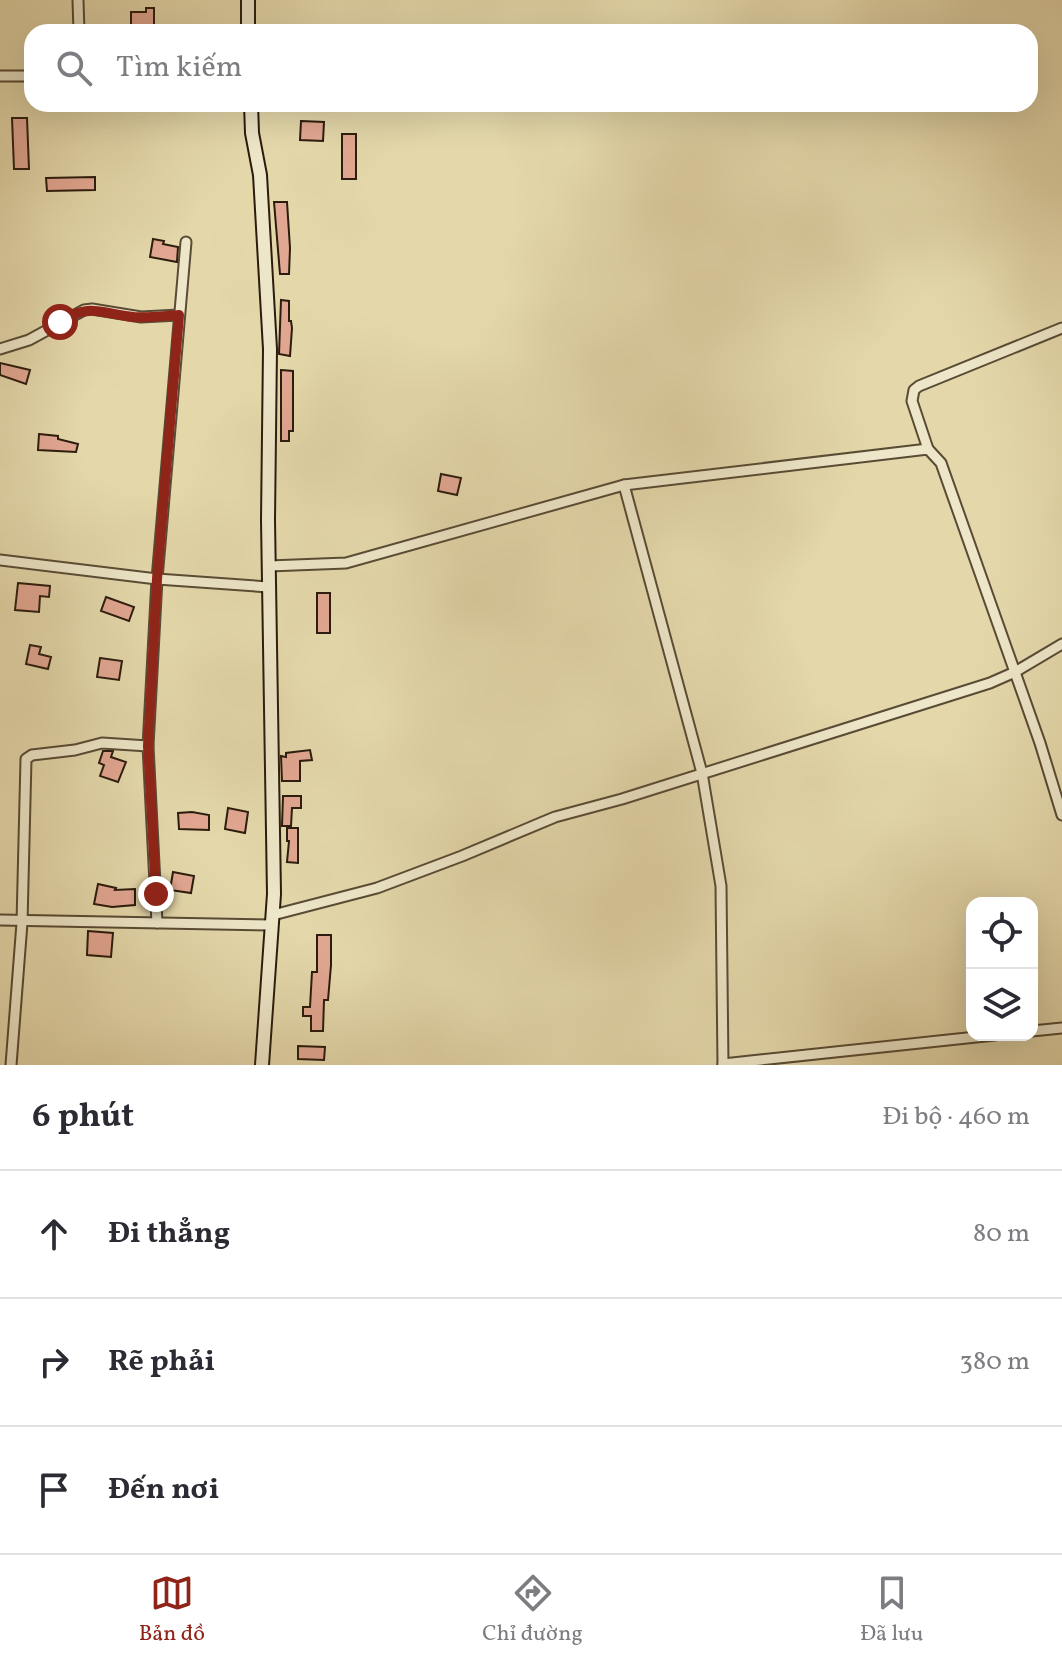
<!DOCTYPE html>
<html lang="vi">
<head>
<meta charset="utf-8">
<style>
  body { margin:0; font-family:Vollkorn,serif; background:#f2f2f3; color:#2b2b33 }
  .controls { position:absolute; right:24px; bottom:24px; display:grid; overflow:hidden; border-radius:16px; box-shadow:0 8px 32px #0002 }
  .controls button { width:72px; height:72px; display:grid; place-items:center; padding:0; border:0; border-bottom:2px solid #e1e1e2; background:#fff; color:#2b2b33; font:40px sans-serif }
  .stop { position:absolute; width:24px; height:24px; margin:-18px; border:6px solid #8f2418; border-radius:50%; background:#fff }
  .stop.end { background:#8f2418; border-color:#fff; box-shadow:0 2px 8px #0008 }
  .list { margin:0; padding:0; list-style:none }
  h2 { display:flex; justify-content:space-between; align-items:center; height:104px; margin:0; padding:0 32px; font-size:34px }
  h2 small { font-size:26px; font-weight:400; color:#7c7c81 }
  .list li { display:grid; grid-template-columns:52px 1fr auto; gap:24px; align-items:center; box-sizing:border-box; height:128px; padding:0 32px; border-top:2px solid #e1e1e2 }
  .list b { display:block; font-size:30px; white-space:nowrap }
  .list em { font-size:26px; font-style:normal; color:#7c7c81 }
  .icon { flex:none; width:44px; height:44px; fill:none; stroke:currentColor; stroke-width:2; stroke-linecap:round; stroke-linejoin:round }
  .map { position:relative; flex:none; width:1062px; height:1065px; overflow:hidden }
  .search { position:absolute; background:#fff; box-shadow:0 8px 32px #0002; left:24px; right:24px; top:24px; height:88px; display:flex; align-items:center; gap:20px; box-sizing:border-box; padding:0 28px; border-radius:24px; color:#7c7c81; font-size:30px }
  .sheet { height:488px; background:#fff }
  nav { display:flex; justify-content:space-around; align-items:center; box-sizing:border-box; height:112px; border-top:2px solid #e1e1e2; background:#fff; font-size:22px; color:#7c7c81 }
  nav a { display:grid; justify-items:center; gap:4px }
  nav .on { color:#8f2418 }
  .map>svg:first-child { display:block }
  .building { fill:#e2a792; stroke:#2b1c0e; stroke-width:2 }
  .lines { fill:none; stroke-linecap:round; stroke-linejoin:round }
  .minor-casing { stroke:#594b35; stroke-width:13 }
  .secondary-casing { stroke:#2b1c0e; stroke-width:16 }
  .minor { stroke:#ede6c8; stroke-width:9 }
  .secondary { stroke:#ede6c8; stroke-width:12 }
  .route { stroke:#8f2418; stroke-width:10 }
</style>
</head>
<body>
<div class="map">
<svg width="1062" height="1065" viewBox="0 0 1062 1065">
  <rect width="100%" height="100%" fill="#e4d8ab"/>
  <filter id="stains"><feTurbulence type="fractalNoise" baseFrequency=".0025" numOctaves="4"/><feColorMatrix values="0 0 0 0 .2 0 0 0 0 .09 0 0 0 0 .02 0 0 0 .5 -.17"/></filter>
  <radialGradient id="worn" r=".72"><stop offset=".6" stop-color="#630" stop-opacity="0"/><stop offset="1" stop-color="#630" stop-opacity=".3"/></radialGradient>
  <g class="building">
    <path d="M146 8H154V29H146V25H131V12H146Z"/>
    <path d="M12 118H27L29 169H14Z"/>
    <path d="M301 121 324 122 323 141 300 140Z"/>
    <rect x="342" y="134" width="14" height="45"/>
    <path d="M95 177V190L47 191 46 178Z"/>
    <path d="M274 202H287L290 248 289 274H280Z"/>
    <path d="M153 239 164 241 163 244 178 247 177 262 150 257Z"/>
    <path d="M281 300 289 301V321H291L292 328 290 356 279 354Z"/>
    <path d="M0 363 30 370 26 384 0 375Z"/>
    <path d="M281 370 293 371V431H289V441H281Z"/>
    <path d="M39 434 58 436V439L78 444 76 452 38 450Z"/>
    <path d="M441 474 461 478 457 495 438 491Z"/>
    <path d="M18 583 50 586 49 597 40 596 39 612 15 610Z"/>
    <rect x="317" y="593" width="13" height="40"/>
    <path d="M106 597 134 607 129 621 101 611Z"/>
    <path d="M30 645 41 647 39 654 51 657 48 669 26 664Z"/>
    <path d="M100 658 122 661 119 680 97 677Z"/>
    <path d="M310 750 312 760 300 761V781H282L281 756 286 757V753Z"/>
    <path d="M103 751H113L111 757 126 762 118 782 100 776 104 765 99 763Z"/>
    <path d="M283 796H301V808H292L291 826H282Z"/>
    <path d="M228 808 248 812 245 833 225 829Z"/>
    <path d="M192 812 209 815V830L179 829 178 813Z"/>
    <path d="M287 828H298V863L287 862 289 841H287Z"/>
    <path d="M173 872 194 876 191 893 170 890Z"/>
    <path d="M98 884 116 888 115 890 135 889V905L112 907 94 904Z"/>
    <path d="M88 931 113 933 111 957 87 955Z"/>
    <path d="M317 935H331V965L328 1000H324L323 1031H311V1016H303V1007H310L312 972H317Z"/>
    <path d="M298 1046 325 1047 324 1060 298 1059Z"/>
  </g>
  <g class="lines">
    <defs>
      <g id="minor">
        <path d="M78 0 79 32"/>
        <path d="M0 76H32"/>
        <path d="M0 349 29 340 84 310 92 309 141 317 179 315"/>
        <path d="M928 449 912 401 914 390 919 386 1062 328"/>
        <path d="M624 485 702 773 721 886 723 1065"/>
        <path d="M0 560 157 579 269 587"/>
        <path d="M269 566 346 563 624 485 928 449 941 463 1040 743 1062 815"/>
        <path d="M273 915 377 888 462 856 555 817 622 799 990 683 1015 672 1062 644"/>
        <path d="M0 920 271 925"/>
        <path d="M157 923 148 746 157 579 186 242"/>
        <path d="M1032 1031 1062 1028"/>
        <path d="M723 1064 995 1035"/>
        <path d="M11 1065 22 923 26 759 32 755 75 750 102 743 148 746"/>
      </g>
      <g id="secondary">
        <path d="M248 0V32"/>
        <path d="M251 104 252 133 260 175 270 349 268 520 274 894 262 1065"/>
      </g>
    </defs>
    <use href="#minor" class="minor-casing"/>
    <use href="#secondary" class="secondary-casing"/>
    <use href="#minor" class="minor"/>
    <use href="#secondary" class="secondary"/>
  </g>
  <g class="lines">
    <path class="route" d="M60 322C90 302 101 314 134 317 149 318 164 316 179 315L157 579 148 746 156 894"/>
  </g>
  <rect width="100%" height="100%" filter="url(#stains)"/>
  <rect width="100%" height="100%" fill="url(#worn)"/>
</svg>
<div class="controls">
<button><svg class="icon" aria-label="locate" viewBox="0 0 24 24"><circle cx="12" cy="12" r="6"/><path d="M12 2v4M12 18v4M2 12h4M18 12h4"/></svg></button>
<button><svg class="icon" aria-label="layers" viewBox="0 0 24 24"><path d="M12 4l9 5-9 5-9-5zM3 14l9 5 9-5"/></svg></button>
</div>
<div class="stop" style="left:60px;top:322px"></div>
<div class="stop end" style="left:156px;top:894px"></div>
<div class="search"><svg class="icon" aria-label="search" viewBox="0 0 24 24"><circle cx="10" cy="10" r="6"/><path d="M15 15l6 6"/></svg>Tìm kiếm</div>
</div>
<section class="sheet">
<h2>6 phút<small>Đi bộ · 460 m</small></h2>
<ul class="list">
<li><svg class="icon" aria-label="ahead" viewBox="0 0 24 24"><path d="M12 20V5M6 11l6-6 6 6"/></svg><div><b>Đi thẳng</b></div><em>80 m</em></li>
<li><svg class="icon" aria-label="right" viewBox="0 0 24 24"><path d="M7 20v-9h11M14 6l5 5-5 5"/></svg><div><b>Rẽ phải</b></div><em>380 m</em></li>
<li><svg class="icon" aria-label="arrive" viewBox="0 0 24 24"><path d="M6 21V4h12l-3 4 3 4H6"/></svg><div><b>Đến nơi</b></div></li>
</ul>
</section>
<nav>
<a class="on"><svg class="icon" aria-label="map" viewBox="0 0 24 24"><path d="M3 6l6-2 6 2 6-2v14l-6 2-6-2-6 2zM9 4v14M15 6v14"/></svg>Bản đồ</a>
<a><svg class="icon" aria-label="directions" viewBox="0 0 24 24"><path d="M12 3l9 9-9 9-9-9zM9 14v-3h6M13 9l2 2-2 2"/></svg>Chỉ đường</a>
<a><svg class="icon" aria-label="saved" viewBox="0 0 24 24"><path d="M7 4h10v16l-5-4-5 4z"/></svg>Đã lưu</a>
</nav>
</body>
</html>
